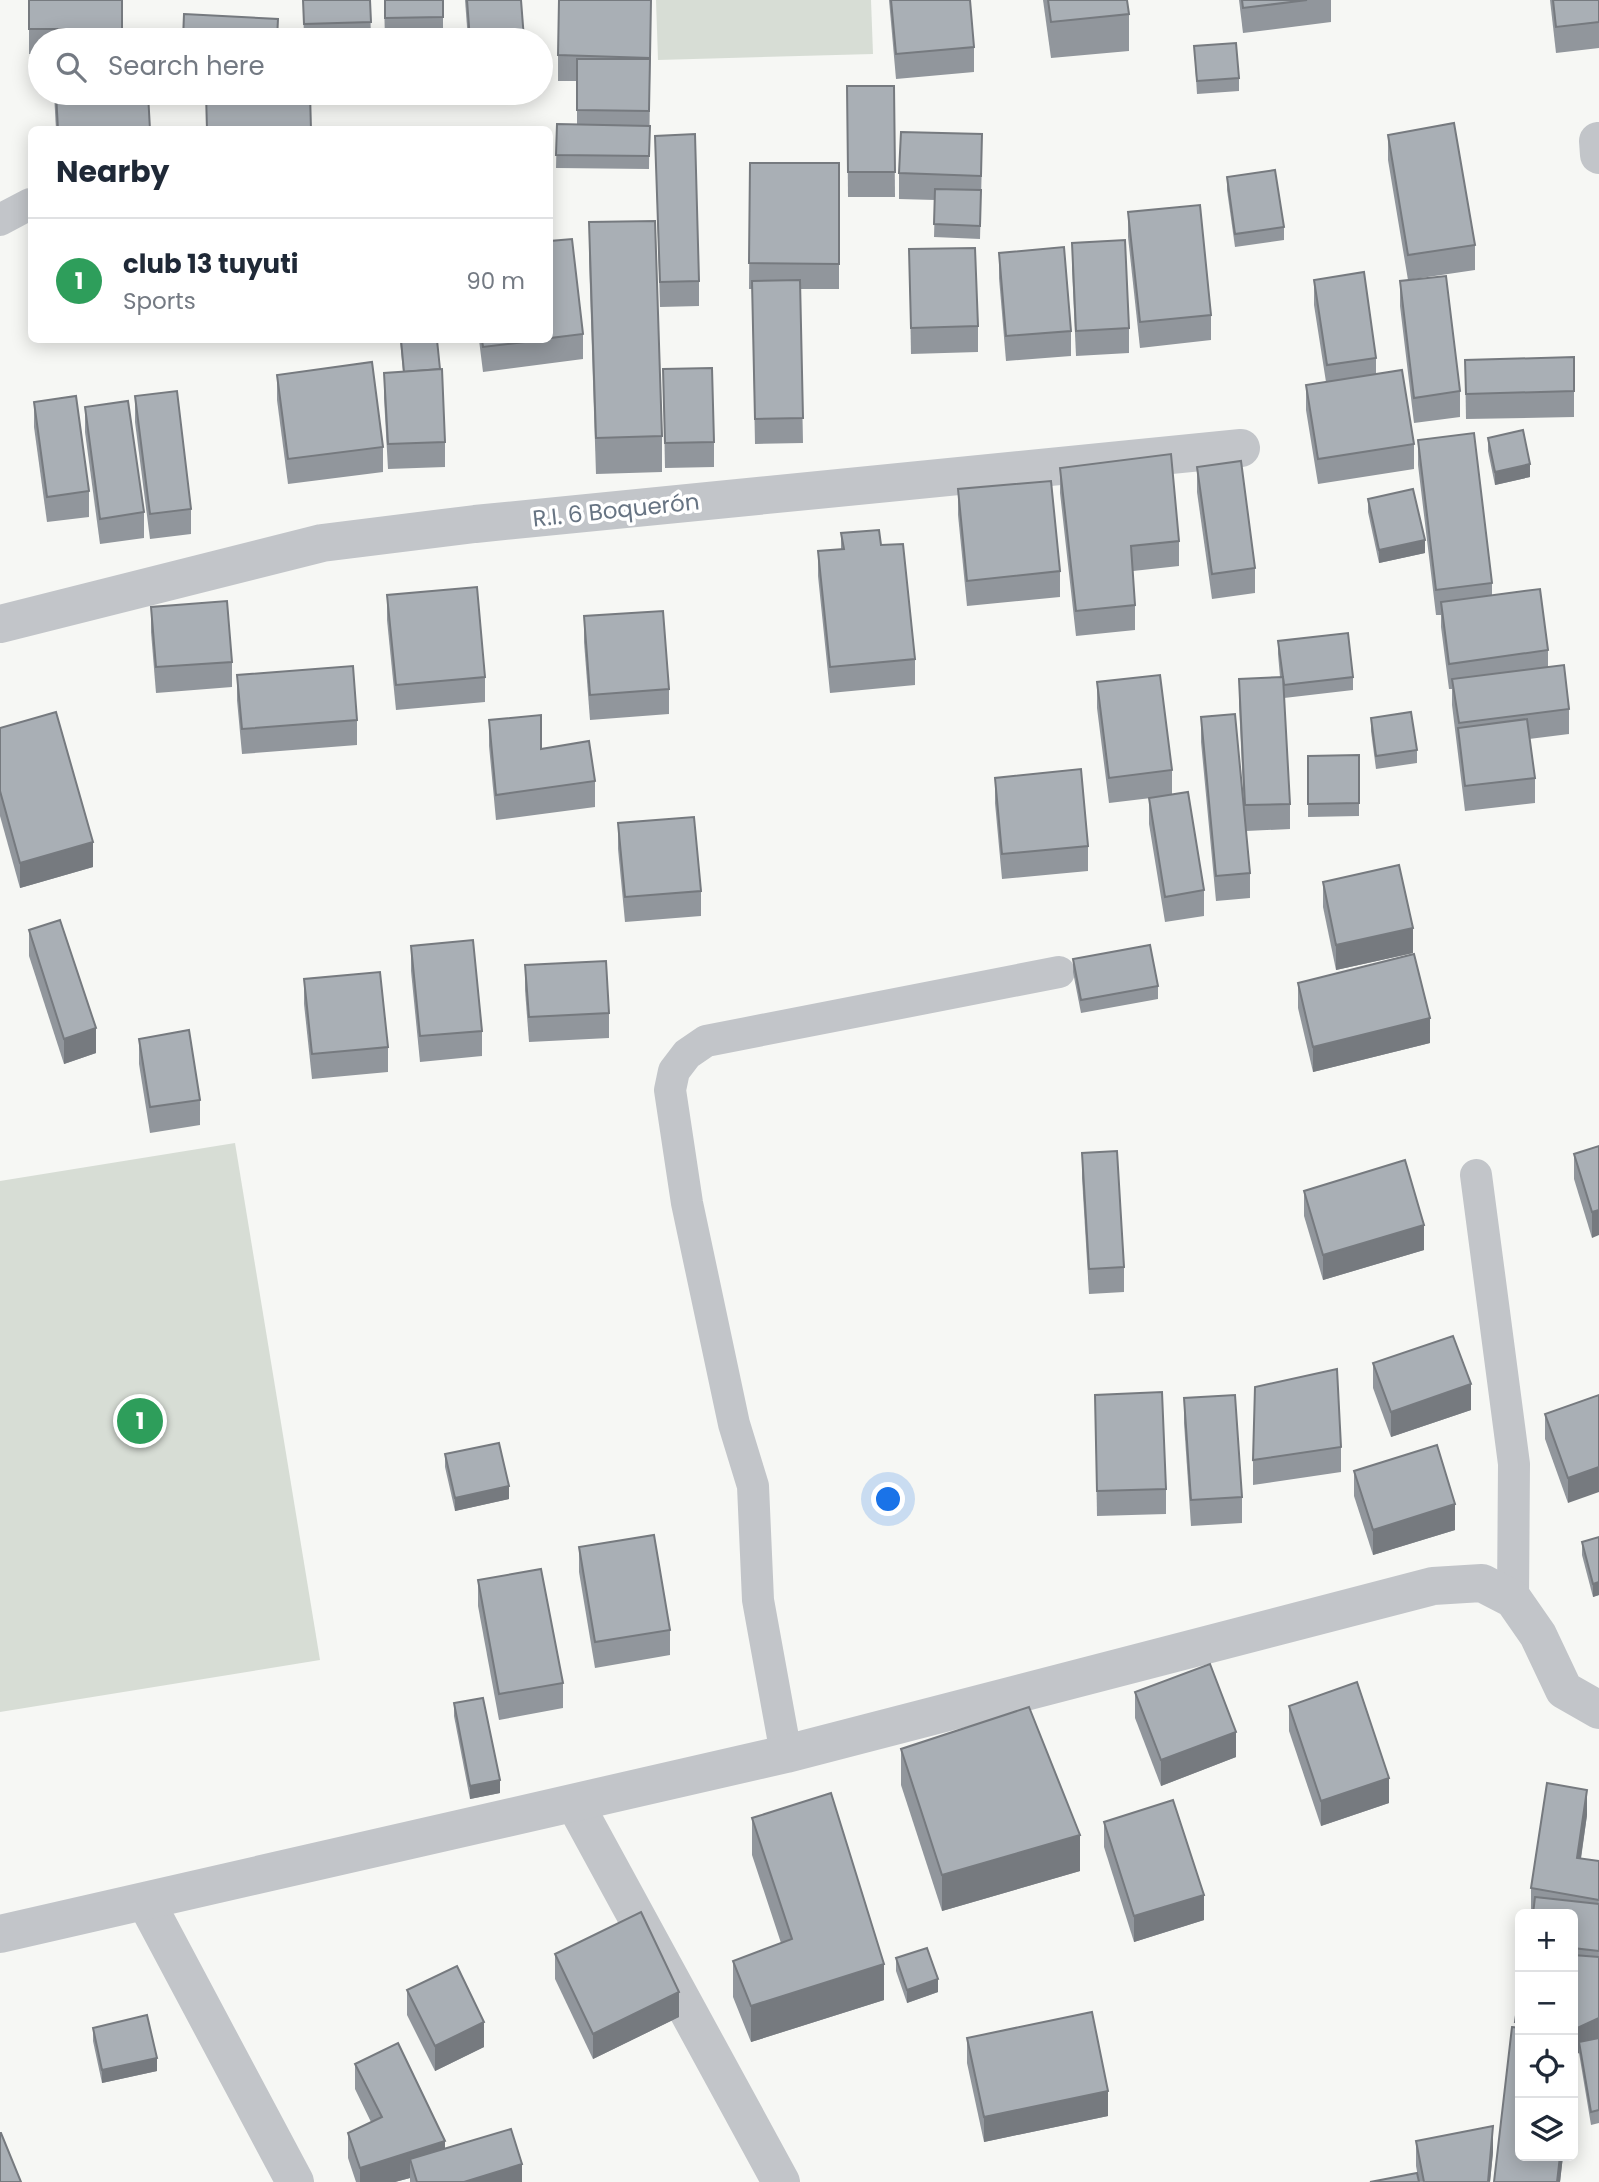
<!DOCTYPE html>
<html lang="en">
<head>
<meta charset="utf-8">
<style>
  body { margin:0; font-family:Poppins,sans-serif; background:#f6f6f7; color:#1f2937 }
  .controls { position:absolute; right:21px; bottom:21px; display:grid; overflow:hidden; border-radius:10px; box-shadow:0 4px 18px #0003 }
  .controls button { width:63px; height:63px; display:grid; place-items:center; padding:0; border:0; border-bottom:2px solid #e0e1e3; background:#fff; color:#1f2937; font:35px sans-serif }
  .you { position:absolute; left:889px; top:1500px; width:24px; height:24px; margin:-18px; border:5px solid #fff; border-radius:50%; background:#1a73e8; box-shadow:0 0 0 10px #1a73e833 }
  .badge { display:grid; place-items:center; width:46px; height:46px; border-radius:50%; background:#db2777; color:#fff; font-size:23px; font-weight:700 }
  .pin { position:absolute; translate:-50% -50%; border:4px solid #fff; box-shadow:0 2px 7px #0006 }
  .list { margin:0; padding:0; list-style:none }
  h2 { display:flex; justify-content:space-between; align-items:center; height:91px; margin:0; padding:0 28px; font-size:30px }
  h2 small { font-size:23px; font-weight:400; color:#747a83 }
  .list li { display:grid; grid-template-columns:46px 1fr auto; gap:21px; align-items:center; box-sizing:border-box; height:126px; padding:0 28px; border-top:2px solid #e0e1e3 }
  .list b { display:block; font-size:26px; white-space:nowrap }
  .list p { margin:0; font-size:23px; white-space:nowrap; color:#747a83 }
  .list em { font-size:23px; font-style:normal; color:#747a83 }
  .icon { flex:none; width:38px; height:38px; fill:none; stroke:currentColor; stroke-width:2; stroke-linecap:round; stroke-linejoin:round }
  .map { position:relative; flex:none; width:1599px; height:2182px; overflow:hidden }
  .search { position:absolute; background:#fff; box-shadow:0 4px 18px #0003; left:28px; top:28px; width:525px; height:77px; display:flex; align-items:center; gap:18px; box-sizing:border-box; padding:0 24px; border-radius:38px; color:#747a83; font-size:26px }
  .panel { position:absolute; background:#fff; box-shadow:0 4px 18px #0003; left:28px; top:126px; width:525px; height:217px; border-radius:10px }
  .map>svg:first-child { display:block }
  .green { fill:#d7ddd5 }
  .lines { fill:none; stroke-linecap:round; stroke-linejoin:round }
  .service { stroke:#c2c5c9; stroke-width:32 }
  .minor { stroke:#c2c5c9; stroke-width:38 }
  .wall { fill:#91969c }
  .shaded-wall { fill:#767a7f }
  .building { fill:#a9afb5; stroke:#767a7f; stroke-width:2 }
  .labels { text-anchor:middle; stroke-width:7; stroke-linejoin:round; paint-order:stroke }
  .street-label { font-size:23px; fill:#677483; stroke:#fff }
</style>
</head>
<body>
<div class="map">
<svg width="1599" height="2182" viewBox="0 0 1599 2182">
  <rect width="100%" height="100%" fill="#f6f7f4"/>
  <g class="green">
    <path d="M656 0H871L873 54 658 60Z"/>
    <path d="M235 1143 320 1660 0 1712V1181Z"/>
  </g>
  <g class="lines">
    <g class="service">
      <path d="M0 220 30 204"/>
      <path d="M1476 1175 1514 1464 1513 1599"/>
      <path d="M786 1754 758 1600 753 1486 734 1424 687 1203 670 1090 674 1071 687 1054 706 1041 1059 972"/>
    </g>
    <g class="minor">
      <path d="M1598 141 1599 155"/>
      <path d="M0 624 322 543 475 524 1241 448"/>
      <path d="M575 1804 781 2182"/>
      <path d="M146 1902 295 2182"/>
      <path d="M0 1934 786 1754 1433 1586 1482 1583 1513 1599 1538 1635 1564 1690 1599 1710"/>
    </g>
  </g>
  <g class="wall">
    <path d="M29 0H122V40H40V54H29Z"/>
    <path d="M303 0H370L371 40H304Z"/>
    <path d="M384 0H443V40H385Z"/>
    <path d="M465 0H521L524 40H468Z"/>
    <path d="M651 0 649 169 556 168 557 124 577 125V81H558V55Z"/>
    <path d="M889 0H970L974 47V72L896 79Z"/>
    <path d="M1043 0H1127L1129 14V51L1051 58Z"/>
    <path d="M1239 0H1331V22L1243 33Z"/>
    <path d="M1550 0H1599V48L1556 53Z"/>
    <path d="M1194 46 1239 78V91L1197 94Z"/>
    <path d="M847 86H894L895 197H848Z"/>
    <path d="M54 93H148L150 130H56Z"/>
    <path d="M1388 135 1475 245V270L1414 279 1460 391V417L1414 423 1400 306V281L1408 280 1388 160Z"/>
    <path d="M655 136 699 281V306L660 307Z"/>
    <path d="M982 159 980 239 934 237 935 200 899 199V173Z"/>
    <path d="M750 163H839V289H800L803 443 755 444 752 289H749Z"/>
    <path d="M1227 177 1284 227V240L1235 247 1227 190Z"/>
    <path d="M1128 212 1211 315V340L1140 348 1128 237Z"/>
    <path d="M589 222 662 436V472L596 474 589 259Z"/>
    <path d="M550 241 583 334V359L483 372 479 340H550Z"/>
    <path d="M1072 243 1129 328V353L1076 356 1072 268Z"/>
    <path d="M909 249 978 326V352L911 354Z"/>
    <path d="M999 253 1071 331V356L1006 361 999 278Z"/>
    <path d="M1314 280 1376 358V374L1414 444V469L1318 484 1306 410V385L1326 382 1314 305Z"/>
    <path d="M400 340H437L445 442V467L388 469 384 398V373L403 372Z"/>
    <path d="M1465 360 1574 391V417L1466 419Z"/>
    <path d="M663 369 714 442V467L665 468Z"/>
    <path d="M277 375 383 447V472L288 484 277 400Z"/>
    <path d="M135 396 191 509V534L150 539 135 422Z"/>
    <path d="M34 402 89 491V517L47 522 34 427Z"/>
    <path d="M85 407 144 512V538L100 544 85 432Z"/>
    <path d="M1488 438 1530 477 1495 485 1488 451Z"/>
    <path d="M1418 440 1492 583V595L1548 650V667L1569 709V734L1529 739 1535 778V803L1465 811 1452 705V689H1449L1441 627V615H1436L1418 465Z"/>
    <path d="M1197 467 1255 568V593L1212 599 1197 492Z"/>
    <path d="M1060 468 1179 541V566L1133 571 1135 605V630L1076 636 1060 493Z"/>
    <path d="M958 489 1060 571V597L967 606 958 515Z"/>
    <path d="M1368 499 1425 553 1379 563 1368 512Z"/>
    <path d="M841 533 881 545 915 659V685L830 693 818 576V551L841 549Z"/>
    <path d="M387 595 485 677V702L396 710 387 620Z"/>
    <path d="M151 607 232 662V687L156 693 151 632Z"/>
    <path d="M584 616 669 689V714L590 720 584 642Z"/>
    <path d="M1278 641 1353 677V690L1284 698 1290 804V829L1246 831 1250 873V898L1216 901 1201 742V717L1244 811 1239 704V679L1280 677 1278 654Z"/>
    <path d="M237 675 357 720V745L242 754 237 700Z"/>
    <path d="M1097 682 1172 770V794L1204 890V916L1165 922 1149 824V798H1151L1109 803 1097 708Z"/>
    <path d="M1371 718 1417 750V763L1376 769 1371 731Z"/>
    <path d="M489 720 595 781V807L496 820 489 746Z"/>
    <path d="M0 728 93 867 20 888 0 816Z"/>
    <path d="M1359 755V816L1308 817V756Z"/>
    <path d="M995 778 1088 846V871L1002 879 995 803Z"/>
    <path d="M618 823 701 891V916L625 922 618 849Z"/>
    <path d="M1323 882 1413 953 1336 970 1323 907Z"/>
    <path d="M29 930 96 1053 64 1064 29 956Z"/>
    <path d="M411 946 482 1031V1056L420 1062 411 971Z"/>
    <path d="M1073 959 1158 986V999L1081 1013 1073 972Z"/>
    <path d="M525 965 609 1013V1038L529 1042 525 990Z"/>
    <path d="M304 979 388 1047V1072L312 1079 304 1004Z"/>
    <path d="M1298 983 1430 1043 1313 1072 1298 1008Z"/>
    <path d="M139 1039 200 1100V1125L150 1133 139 1064Z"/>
    <path d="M1599 1146 1592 1238 1574 1179V1154Z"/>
    <path d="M1082 1153 1124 1267V1292L1089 1294 1082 1178Z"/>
    <path d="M1304 1191 1424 1250 1323 1280 1304 1216Z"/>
    <path d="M1373 1363 1471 1410 1391 1437 1373 1388Z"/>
    <path d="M1095 1395 1166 1489V1514L1097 1516Z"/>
    <path d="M1599 1395 1568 1503 1545 1439V1414Z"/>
    <path d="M1184 1398 1242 1497V1523L1191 1526 1184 1423Z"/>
    <path d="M1341 1447V1472L1253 1485V1460Z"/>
    <path d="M445 1454 509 1499 455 1511 445 1467Z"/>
    <path d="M1354 1471 1455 1530 1373 1555 1354 1496Z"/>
    <path d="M1599 1537V1595L1593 1597 1582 1555V1542Z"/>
    <path d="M579 1547 670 1630V1655L595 1668 579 1572Z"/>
    <path d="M478 1580 563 1683V1708L499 1720 478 1606Z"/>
    <path d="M1135 1692 1236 1757 1161 1786 1135 1718Z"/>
    <path d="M454 1703 500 1793 470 1799 454 1716Z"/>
    <path d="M1289 1706 1389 1803 1321 1826 1289 1731Z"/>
    <path d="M901 1749 1080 1871 942 1911 901 1785Z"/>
    <path d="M1587 1815 1581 1859 1599 1861V2123L1591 2125 1579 2053 1574 2055 1573 2072V1914H1531V1888Z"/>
    <path d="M752 1818 884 2000 751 2042 733 1997V1961L781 1943 752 1855Z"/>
    <path d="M1104 1822 1204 1920 1134 1942 1104 1847Z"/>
    <path d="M555 1954 679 2017 593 2059 555 1979Z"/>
    <path d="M896 1958 938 1992 907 2003 896 1971Z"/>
    <path d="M1520 1988V2156H1563L1560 2182H1494L1512 2027H1515Z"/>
    <path d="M407 1990 484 2047 435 2071 407 2015Z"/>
    <path d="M93 2028 157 2071 102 2083 93 2041Z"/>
    <path d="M967 2038 1108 2116 984 2142 967 2063Z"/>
    <path d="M355 2064 445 2149 522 2182H410V2178L395 2182H356L348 2158V2133L371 2122 355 2089Z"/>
    <path d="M1416 2141 1493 2152 1490 2182H1419L1416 2166Z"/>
  </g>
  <g class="shaded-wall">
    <path d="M1530 464V477L1495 485V472Z"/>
    <path d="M1425 540V553L1379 563V550Z"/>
    <path d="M93 842V867L20 888V863Z"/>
    <path d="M1413 928V953L1336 970V945Z"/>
    <path d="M1430 1018V1043L1313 1072V1047Z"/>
    <path d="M96 1028V1053L64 1064V1039Z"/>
    <path d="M1599 1210V1235L1592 1238V1212Z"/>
    <path d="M1424 1225V1250L1323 1280V1255Z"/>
    <path d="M1471 1384V1410L1391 1437V1412Z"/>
    <path d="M1599 1467V1492L1568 1503V1478Z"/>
    <path d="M509 1486V1499L455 1511V1498Z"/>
    <path d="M1455 1504V1530L1373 1555V1530Z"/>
    <path d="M1599 1582V1595L1593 1597V1584Z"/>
    <path d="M1236 1732V1757L1161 1786V1760Z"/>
    <path d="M1389 1778V1803L1321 1826V1801Z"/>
    <path d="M500 1780V1793L470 1799V1786Z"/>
    <path d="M1587 1790V1815L1577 1884V1858Z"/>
    <path d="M1080 1835V1871L942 1911V1875Z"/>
    <path d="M1204 1895V1920L1134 1942V1916Z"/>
    <path d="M884 1964V2000L751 2042V2006Z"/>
    <path d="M938 1979V1992L907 2003V1990Z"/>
    <path d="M679 1992V2017L593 2059V2034Z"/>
    <path d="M1599 2018V2043L1579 2042V2053L1574 2055 1573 2072V2030Z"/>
    <path d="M484 2022V2047L435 2071V2046Z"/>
    <path d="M157 2058V2071L102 2083V2070Z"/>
    <path d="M1108 2091V2116L984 2142V2117Z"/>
    <path d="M1493 2126V2152L1490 2182H1488Z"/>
    <path d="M445 2141V2166L410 2159V2178L395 2182H360V2168Z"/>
    <path d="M1560 2156H1563L1560 2182H1557Z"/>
    <path d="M522 2164V2182H464Z"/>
  </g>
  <g class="building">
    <rect x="29" y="0" width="93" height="29"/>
    <path d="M303 0H370L371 22 304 24Z"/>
    <path d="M385 0H443V17L385 18Z"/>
    <path d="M467 0H521L524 39 470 40Z"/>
    <path d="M559 0H651L650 58 558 55Z"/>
    <path d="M891 0H970L974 47 896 54Z"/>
    <path d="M1048 0H1127L1129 14 1051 22Z"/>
    <path d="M1242 0H1307L1243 8Z"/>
    <path d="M1553 0H1599V22L1556 27Z"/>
    <path d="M184 14 278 19 277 40H183Z"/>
    <path d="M1236 43 1239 78 1197 81 1194 46Z"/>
    <path d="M577 59H650L649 111 577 110Z"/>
    <path d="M847 86H894L895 172H848Z"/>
    <path d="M56 93H148L150 130H58Z"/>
    <path d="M206 93H310L311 130H207Z"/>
    <path d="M1454 123 1475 245 1408 255 1388 135Z"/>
    <path d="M557 124 650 126 649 156 556 155Z"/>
    <path d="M901 132 982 134 981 176 899 173Z"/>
    <path d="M695 134 699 281 660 282 655 136Z"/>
    <path d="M750 163H839V264L749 263Z"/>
    <path d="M1275 170 1284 227 1235 234 1227 177Z"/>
    <path d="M935 189 981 190 980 226 934 224Z"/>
    <path d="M1200 205 1211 315 1140 322 1128 212Z"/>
    <path d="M655 221 662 436 596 438 589 222Z"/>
    <path d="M572 239 583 334 550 338V241Z"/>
    <path d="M1125 240 1129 328 1076 331 1072 243Z"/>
    <path d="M1064 247 1071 331 1006 336 999 253Z"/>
    <path d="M975 248 978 326 911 328 909 249Z"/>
    <path d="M1364 272 1376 358 1327 365 1314 280Z"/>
    <path d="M1446 276 1460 391 1414 398 1400 281Z"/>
    <path d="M800 280 803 418 755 419 752 281Z"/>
    <path d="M401 340H437L440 369 404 372Z"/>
    <path d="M482 340H542L483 347Z"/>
    <path d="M1574 357V391L1466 394 1465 360Z"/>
    <path d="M372 362 383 447 288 459 277 375Z"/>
    <path d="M712 368 714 442 665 443 663 369Z"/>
    <path d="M442 369 445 442 388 444 384 373Z"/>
    <path d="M1402 370 1414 444 1318 459 1306 385Z"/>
    <path d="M177 391 191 509 150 514 135 396Z"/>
    <path d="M76 396 89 491 47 497 34 402Z"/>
    <path d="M128 401 144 512 100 519 85 407Z"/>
    <path d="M1523 430 1530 464 1495 472 1488 438Z"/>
    <path d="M1474 433 1492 583 1436 590 1418 440Z"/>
    <path d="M1171 454 1179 541 1131 546 1135 605 1076 611 1060 468Z"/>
    <path d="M1241 461 1255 568 1212 574 1197 467Z"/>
    <path d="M1051 481 1060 571 967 581 958 489Z"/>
    <path d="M1413 489 1425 540 1379 550 1368 499Z"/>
    <path d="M879 530 881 545 903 544 915 659 830 667 818 551 844 549 841 533Z"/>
    <path d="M477 587 485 677 396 685 387 595Z"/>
    <path d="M1540 589 1548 650 1449 664 1441 602Z"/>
    <path d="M227 601 232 662 156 667 151 607Z"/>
    <path d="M663 611 669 689 590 695 584 616Z"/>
    <path d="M1348 633 1353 677 1284 685 1278 641Z"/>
    <path d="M1564 665 1569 709 1459 723 1452 679Z"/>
    <path d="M353 666 357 720 242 729 237 675Z"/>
    <path d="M1160 675 1172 770 1109 778 1097 682Z"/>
    <path d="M1283 677 1290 804 1245 805 1239 679Z"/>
    <path d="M56 712 93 842 20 863 0 791V728Z"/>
    <path d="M1411 712 1417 750 1376 756 1371 718Z"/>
    <path d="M1235 714 1250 873 1216 876 1201 717Z"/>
    <path d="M541 715V749L589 741 595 781 496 795 489 720Z"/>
    <path d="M1527 719 1535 778 1465 786 1458 728Z"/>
    <path d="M1359 755V803L1308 804V756Z"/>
    <path d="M1081 769 1088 846 1002 854 995 778Z"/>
    <path d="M1188 792 1204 890 1165 897 1149 798Z"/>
    <path d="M694 817 701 891 625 897 618 823Z"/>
    <path d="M1399 865 1413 928 1336 945 1323 882Z"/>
    <path d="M60 920 96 1028 64 1039 29 930Z"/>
    <path d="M473 940 482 1031 420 1036 411 946Z"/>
    <path d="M1150 945 1158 986 1081 1000 1073 959Z"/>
    <path d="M1414 954 1430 1018 1313 1047 1298 983Z"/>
    <path d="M606 961 609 1013 529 1017 525 965Z"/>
    <path d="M380 972 388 1047 312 1054 304 979Z"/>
    <path d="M189 1030 200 1100 150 1107 139 1039Z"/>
    <path d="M1599 1146V1210L1592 1212 1574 1154Z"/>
    <path d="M1117 1151 1124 1267 1089 1269 1082 1153Z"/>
    <path d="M1405 1160 1424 1225 1323 1255 1304 1191Z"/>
    <path d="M1453 1336 1471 1384 1391 1412 1373 1363Z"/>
    <path d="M1337 1369 1341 1447 1253 1460 1255 1387Z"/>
    <path d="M1162 1392 1166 1489 1097 1491 1095 1395Z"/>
    <path d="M1235 1395 1242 1497 1191 1500 1184 1398Z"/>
    <path d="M1599 1395V1467L1568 1478 1545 1414Z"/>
    <path d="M499 1443 509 1486 455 1498 445 1454Z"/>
    <path d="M1437 1445 1455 1504 1373 1530 1354 1471Z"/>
    <path d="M654 1535 670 1630 595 1642 579 1547Z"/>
    <path d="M1599 1537V1582L1593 1584 1582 1542Z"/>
    <path d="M541 1569 563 1683 499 1694 478 1580Z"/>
    <path d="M1210 1664 1236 1732 1161 1760 1135 1692Z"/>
    <path d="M1357 1682 1389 1778 1321 1801 1289 1706Z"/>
    <path d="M483 1698 500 1780 470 1786 454 1703Z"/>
    <path d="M1029 1707 1080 1835 942 1875 901 1749Z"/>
    <path d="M1547 1783 1587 1790 1577 1858 1599 1861V1900L1531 1888Z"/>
    <path d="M831 1793 884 1964 751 2006 733 1961 792 1939 752 1818Z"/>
    <path d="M1173 1800 1204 1895 1134 1916 1104 1822Z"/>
    <path d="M1535 1897 1599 1904V1951L1573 1948V1914H1533Z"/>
    <path d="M641 1912 679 1992 593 2034 555 1954Z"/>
    <path d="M927 1948 938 1979 907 1990 896 1958Z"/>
    <path d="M1573 1955 1599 1957V2018L1573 2030Z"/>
    <path d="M457 1966 484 2022 435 2046 407 1990Z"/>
    <path d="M1520 1988V2022H1515Z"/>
    <path d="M1092 2012 1108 2091 984 2117 967 2038Z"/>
    <path d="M147 2015 157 2058 102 2070 93 2028Z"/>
    <path d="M1512 2027 1520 2028V2156H1560L1557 2182H1494Z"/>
    <path d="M1599 2038V2110L1591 2112 1579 2042Z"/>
    <path d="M398 2043 445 2141 360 2168 348 2133 382 2117 355 2064Z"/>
    <path d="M1493 2126 1488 2182H1424L1416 2141Z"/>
    <path d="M511 2129 522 2164 464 2182H417L410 2159Z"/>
    <path d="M0 2133H1L21 2182H0Z"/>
    <path d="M1417 2173 1419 2182H1370Z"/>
  </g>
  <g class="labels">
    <g class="street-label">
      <text transform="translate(616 510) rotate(-6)" y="8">R.I. 6 Boquerón</text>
    </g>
  </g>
</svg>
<div class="controls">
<button>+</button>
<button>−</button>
<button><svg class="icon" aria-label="locate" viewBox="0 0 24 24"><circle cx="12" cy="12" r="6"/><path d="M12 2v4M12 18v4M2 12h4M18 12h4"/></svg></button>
<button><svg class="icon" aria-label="layers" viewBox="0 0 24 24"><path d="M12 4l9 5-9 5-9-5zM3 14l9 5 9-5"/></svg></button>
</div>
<div class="you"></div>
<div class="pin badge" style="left:140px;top:1421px;background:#2e9e5b">1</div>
<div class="search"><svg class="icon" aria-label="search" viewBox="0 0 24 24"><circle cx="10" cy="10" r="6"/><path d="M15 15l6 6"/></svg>Search here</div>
<section class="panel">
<h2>Nearby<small></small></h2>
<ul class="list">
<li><span class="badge" style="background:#2e9e5b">1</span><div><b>club 13 tuyuti</b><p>Sports</p></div><em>90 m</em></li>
</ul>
</section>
</div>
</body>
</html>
